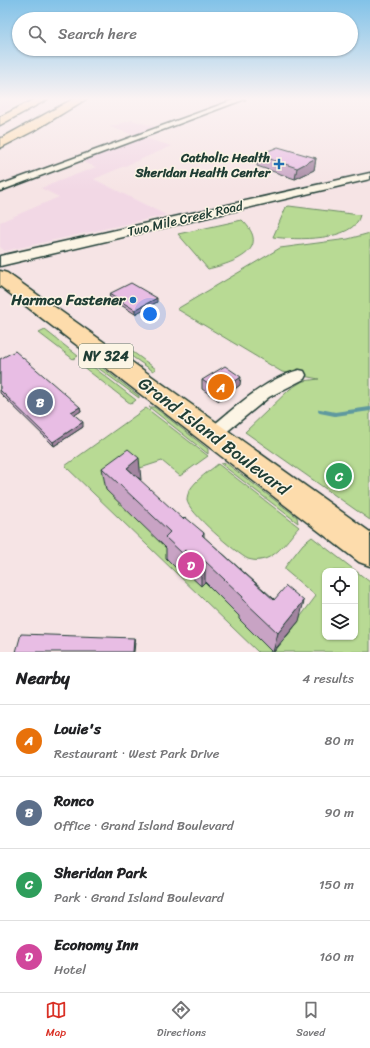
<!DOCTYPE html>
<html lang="en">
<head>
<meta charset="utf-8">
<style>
  body { margin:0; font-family:Sriracha,sans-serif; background:#f6f6f6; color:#202124 }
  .controls { position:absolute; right:12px; bottom:12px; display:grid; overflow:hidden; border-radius:8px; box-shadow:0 1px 3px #0004 }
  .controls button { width:36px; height:36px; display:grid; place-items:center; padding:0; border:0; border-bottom:1px solid #e0e0e0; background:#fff; color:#202124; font:20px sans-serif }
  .you { position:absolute; left:150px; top:314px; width:14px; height:14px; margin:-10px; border:3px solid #fff; border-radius:50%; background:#1a73e8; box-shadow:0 0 0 6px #1a73e833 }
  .badge { display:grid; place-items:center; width:26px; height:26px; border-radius:50%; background:#d93025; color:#fff; font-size:13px; font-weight:700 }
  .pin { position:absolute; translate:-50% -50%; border:2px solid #fff; box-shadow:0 1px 4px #0006 }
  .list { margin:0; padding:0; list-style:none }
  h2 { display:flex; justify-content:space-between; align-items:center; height:52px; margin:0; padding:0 16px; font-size:17px }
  h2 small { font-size:13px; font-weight:400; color:#757577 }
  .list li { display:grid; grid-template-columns:26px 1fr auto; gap:12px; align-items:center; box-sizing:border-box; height:72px; padding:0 16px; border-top:1px solid #e0e0e0 }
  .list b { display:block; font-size:15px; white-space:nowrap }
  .list p { margin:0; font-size:13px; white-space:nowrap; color:#757577 }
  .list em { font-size:13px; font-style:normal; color:#757577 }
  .icon { flex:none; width:22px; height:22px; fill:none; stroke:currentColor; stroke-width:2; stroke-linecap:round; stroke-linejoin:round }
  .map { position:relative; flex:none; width:370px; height:652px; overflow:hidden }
  .search { position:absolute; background:#fff; box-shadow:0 1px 3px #0004; left:12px; right:12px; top:12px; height:44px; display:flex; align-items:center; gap:10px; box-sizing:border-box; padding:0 14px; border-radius:22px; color:#757577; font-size:15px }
  .sheet { height:340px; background:#fff }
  nav { display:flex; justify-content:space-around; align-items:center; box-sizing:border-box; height:56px; border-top:1px solid #e0e0e0; background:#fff; font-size:11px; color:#757577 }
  nav a { display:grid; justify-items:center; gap:2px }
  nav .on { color:#d93025 }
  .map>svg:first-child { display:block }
  .built { fill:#f2d8e5 }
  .green { fill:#b8da94; stroke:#6c8c64; fill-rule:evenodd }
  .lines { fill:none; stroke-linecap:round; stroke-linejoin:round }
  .stream { stroke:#5f999f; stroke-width:4 }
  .street-casing { stroke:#1f3d34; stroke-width:3 }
  .secondary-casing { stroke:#1f3d34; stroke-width:3 }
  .primary-casing { stroke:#1f3d34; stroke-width:3 }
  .highway-casing { stroke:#1f3d34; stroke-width:3 }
  .street { fill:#fcf5e5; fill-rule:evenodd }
  .secondary { fill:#fcf5e5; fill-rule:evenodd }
  .primary { fill:#fddcac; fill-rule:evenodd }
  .highway { fill:#fddcac; fill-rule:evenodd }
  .wall { fill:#c8a3c4; stroke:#1f3d34 }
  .shaded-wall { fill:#a284a0; stroke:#1f3d34 }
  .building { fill:#e8bde4; stroke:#1f3d34 }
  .poi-dot { fill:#1f6fb2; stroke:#fcf5e5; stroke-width:1.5 }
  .labels { text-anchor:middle; stroke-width:3; stroke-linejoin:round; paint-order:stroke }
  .far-poi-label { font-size:13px; font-weight:bold; fill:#1f3d34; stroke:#fcf5e5; text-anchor:end }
  .far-street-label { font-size:13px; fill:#1f3d34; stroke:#fcf5e5 }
  .shield { fill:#fcf5e5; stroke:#617469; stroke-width:1 }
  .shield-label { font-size:14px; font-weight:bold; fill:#1f3d34 }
  .poi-label { font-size:15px; font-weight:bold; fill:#1f3d34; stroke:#fcf5e5; text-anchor:end }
  .near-street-label { font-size:18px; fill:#1f3d34; stroke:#fcf5e5 }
</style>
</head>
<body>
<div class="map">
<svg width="370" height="652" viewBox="0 0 370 652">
  <rect width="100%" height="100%" fill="#f6e4e5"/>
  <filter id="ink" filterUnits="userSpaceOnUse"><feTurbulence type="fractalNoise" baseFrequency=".025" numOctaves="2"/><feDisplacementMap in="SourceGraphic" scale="8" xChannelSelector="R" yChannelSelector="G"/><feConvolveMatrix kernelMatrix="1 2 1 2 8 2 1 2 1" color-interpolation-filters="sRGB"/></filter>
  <g filter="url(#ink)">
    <g class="built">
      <path d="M0 99H24L0 113Z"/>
      <path d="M132 120 156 127 134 135 110 127Z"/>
      <path d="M144 138 172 146 94 179 166 215 5 251 0 247V222L59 197 41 188 96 167 81 161Z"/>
    </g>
    <g class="green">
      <path d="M289 206 360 215C355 242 294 240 273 237L286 207Z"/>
      <path d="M242 220C273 250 233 263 208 269L178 234Z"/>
      <path d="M370 233V520L245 432 290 389 303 381 319 379 282 372 177 309 280 248 348 239Z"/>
      <path d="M45 330 78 356 73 359 39 333Z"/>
      <path d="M122 344 156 369 153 371 118 347Z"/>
      <path d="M90 362H95L139 396V398Z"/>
      <path d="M88 363 136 400 131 404 82 366Z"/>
      <path d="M149 407H154L208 449V454Z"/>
      <path d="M146 408 208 456 180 476 162 461 131 471 171 553 166 558 182 574 185 571 201 586 205 582 241 617 239 619 272 652H258L65 466Z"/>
      <path d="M226 463 297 517 298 523 221 464Z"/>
      <path d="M218 464 299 527C288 539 277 558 260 560 256 561 252 560 248 559 237 554 187 511 187 500 187 485 207 473 218 464Z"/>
      <path d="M312 537 370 582V652H274L316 596 285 570V567L303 544ZM325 571H355V637H325Z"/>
    </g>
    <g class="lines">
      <path class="stream" d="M320 411 335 414 370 409"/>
      <defs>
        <g id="street">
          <path d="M236 99H245L0 191V185Z"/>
          <path d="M299 370 304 371 306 375 304 379 269 397 218 439 212 441 206 439 204 435 206 431C235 408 263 380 299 370Z"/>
        </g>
        <path id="secondary" d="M370 173V179L0 266V256Z"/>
        <path id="primary" d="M0 271 7 273 370 532V566L359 562 0 286Z"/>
        <g id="highway">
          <path d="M35 99H48L0 125V117Z"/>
          <path d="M73 99H86L37 129 0 148V139Z"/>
        </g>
      </defs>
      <use href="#street" class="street-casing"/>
      <use href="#secondary" class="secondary-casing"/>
      <use href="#primary" class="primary-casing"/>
      <use href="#highway" class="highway-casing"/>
      <use href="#street" class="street"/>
      <use href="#secondary" class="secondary"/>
      <use href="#primary" class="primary"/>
      <use href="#highway" class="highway"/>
    </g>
    <g class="wall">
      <path d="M258 155 316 158 314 170 295 179 257 166Z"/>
      <path d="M109 294 157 302 135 314 110 298Z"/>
      <path d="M0 359 80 407 81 411 74 415 83 427 54 446 0 393Z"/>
      <path d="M202 380 240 385 219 401 202 389Z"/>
      <path d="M102 468 183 519 204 533V537L299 621 274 652H272L239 619V616L205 582 201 586 185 571 182 574 166 558V548L106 490Z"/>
    </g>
    <g class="shaded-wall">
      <path d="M316 158 314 170 295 179 297 168Z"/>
      <path d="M157 298V302L135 314V310Z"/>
      <path d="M241 377 240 385 219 401 220 392Z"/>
      <path d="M80 407 81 411 72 417 71 412Z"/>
      <path d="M83 422V427L54 446 53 442Z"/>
      <path d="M139 458 141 480 127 468Z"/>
      <path d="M185 550V571L182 574V553Z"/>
      <path d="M205 561V582L201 586V565Z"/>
      <path d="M304 601 299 621 273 652 278 633Z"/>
      <path d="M134 638 135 642 134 652H133Z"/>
    </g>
    <g class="building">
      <path d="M278 147 316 158 297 168 258 155Z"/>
      <path d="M131 283 157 298 135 310 109 294Z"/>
      <path d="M15 351 80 407 71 412 83 422 53 442 0 390V359Z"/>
      <path d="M225 366 241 377 220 392 202 380Z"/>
      <path d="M128 449 139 458 127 468 183 519 185 517 204 533 202 535 274 600 286 586 304 601 278 633 242 599 243 597 205 561 201 565 185 550 182 553 165 537 170 532 102 468Z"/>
      <path d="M21 634 134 638 133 652H16Z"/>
    </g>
  </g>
  <linearGradient id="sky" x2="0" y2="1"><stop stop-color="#82c2e8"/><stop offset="0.52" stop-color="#fbf3f3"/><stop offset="1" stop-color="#fbf3f3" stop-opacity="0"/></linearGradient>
  <rect width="370" height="190" fill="url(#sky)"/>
  <g class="poi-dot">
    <path d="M277 158h4v4h4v4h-4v4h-4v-4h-4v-4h4z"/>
    <circle cx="133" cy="300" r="4"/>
  </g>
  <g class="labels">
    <g class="far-poi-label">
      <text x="270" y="162">Catholic Health<tspan x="270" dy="15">Sheridan Health Center</tspan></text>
    </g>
    <g class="far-street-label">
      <text transform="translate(185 218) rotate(-13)" y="5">Two Mile Creek Road</text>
    </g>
    <rect class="shield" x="79" y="344" width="54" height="24" rx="3"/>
    <g class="shield-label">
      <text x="106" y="361">NY 324</text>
    </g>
    <g class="poi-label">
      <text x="125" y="305">Harmco Fastener</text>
    </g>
    <g class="near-street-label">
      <text transform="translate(214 436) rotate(37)" y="6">Grand Island Boulevard</text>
    </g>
  </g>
</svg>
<div class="controls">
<button><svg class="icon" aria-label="locate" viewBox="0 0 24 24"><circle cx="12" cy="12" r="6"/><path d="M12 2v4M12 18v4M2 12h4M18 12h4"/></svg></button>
<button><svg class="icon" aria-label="layers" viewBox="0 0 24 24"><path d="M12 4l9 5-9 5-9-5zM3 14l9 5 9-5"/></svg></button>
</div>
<div class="you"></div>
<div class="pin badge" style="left:221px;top:387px;background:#e8710a">A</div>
<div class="pin badge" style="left:40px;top:402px;background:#5c6f8a">B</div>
<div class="pin badge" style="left:339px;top:476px;background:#2e9e5b">C</div>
<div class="pin badge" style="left:191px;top:565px;background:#d1479c">D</div>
<div class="search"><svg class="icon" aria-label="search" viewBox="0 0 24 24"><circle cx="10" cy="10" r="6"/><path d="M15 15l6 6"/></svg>Search here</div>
</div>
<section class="sheet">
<h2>Nearby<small>4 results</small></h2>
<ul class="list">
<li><span class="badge" style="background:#e8710a">A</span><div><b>Louie's</b><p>Restaurant · West Park Drive</p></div><em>80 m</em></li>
<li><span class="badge" style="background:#5c6f8a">B</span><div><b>Ronco</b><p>Office · Grand Island Boulevard</p></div><em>90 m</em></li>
<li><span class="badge" style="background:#2e9e5b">C</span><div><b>Sheridan Park</b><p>Park · Grand Island Boulevard</p></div><em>150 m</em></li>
<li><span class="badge" style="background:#d1479c">D</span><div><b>Economy Inn</b><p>Hotel</p></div><em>160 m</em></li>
</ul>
</section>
<nav>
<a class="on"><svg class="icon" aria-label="map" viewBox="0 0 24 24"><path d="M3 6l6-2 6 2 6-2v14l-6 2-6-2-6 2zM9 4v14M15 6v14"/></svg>Map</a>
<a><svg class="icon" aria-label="directions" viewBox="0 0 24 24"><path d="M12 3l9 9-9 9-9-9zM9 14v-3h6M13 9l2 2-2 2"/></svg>Directions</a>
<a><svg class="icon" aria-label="saved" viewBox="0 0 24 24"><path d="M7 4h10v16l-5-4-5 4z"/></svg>Saved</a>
</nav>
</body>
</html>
